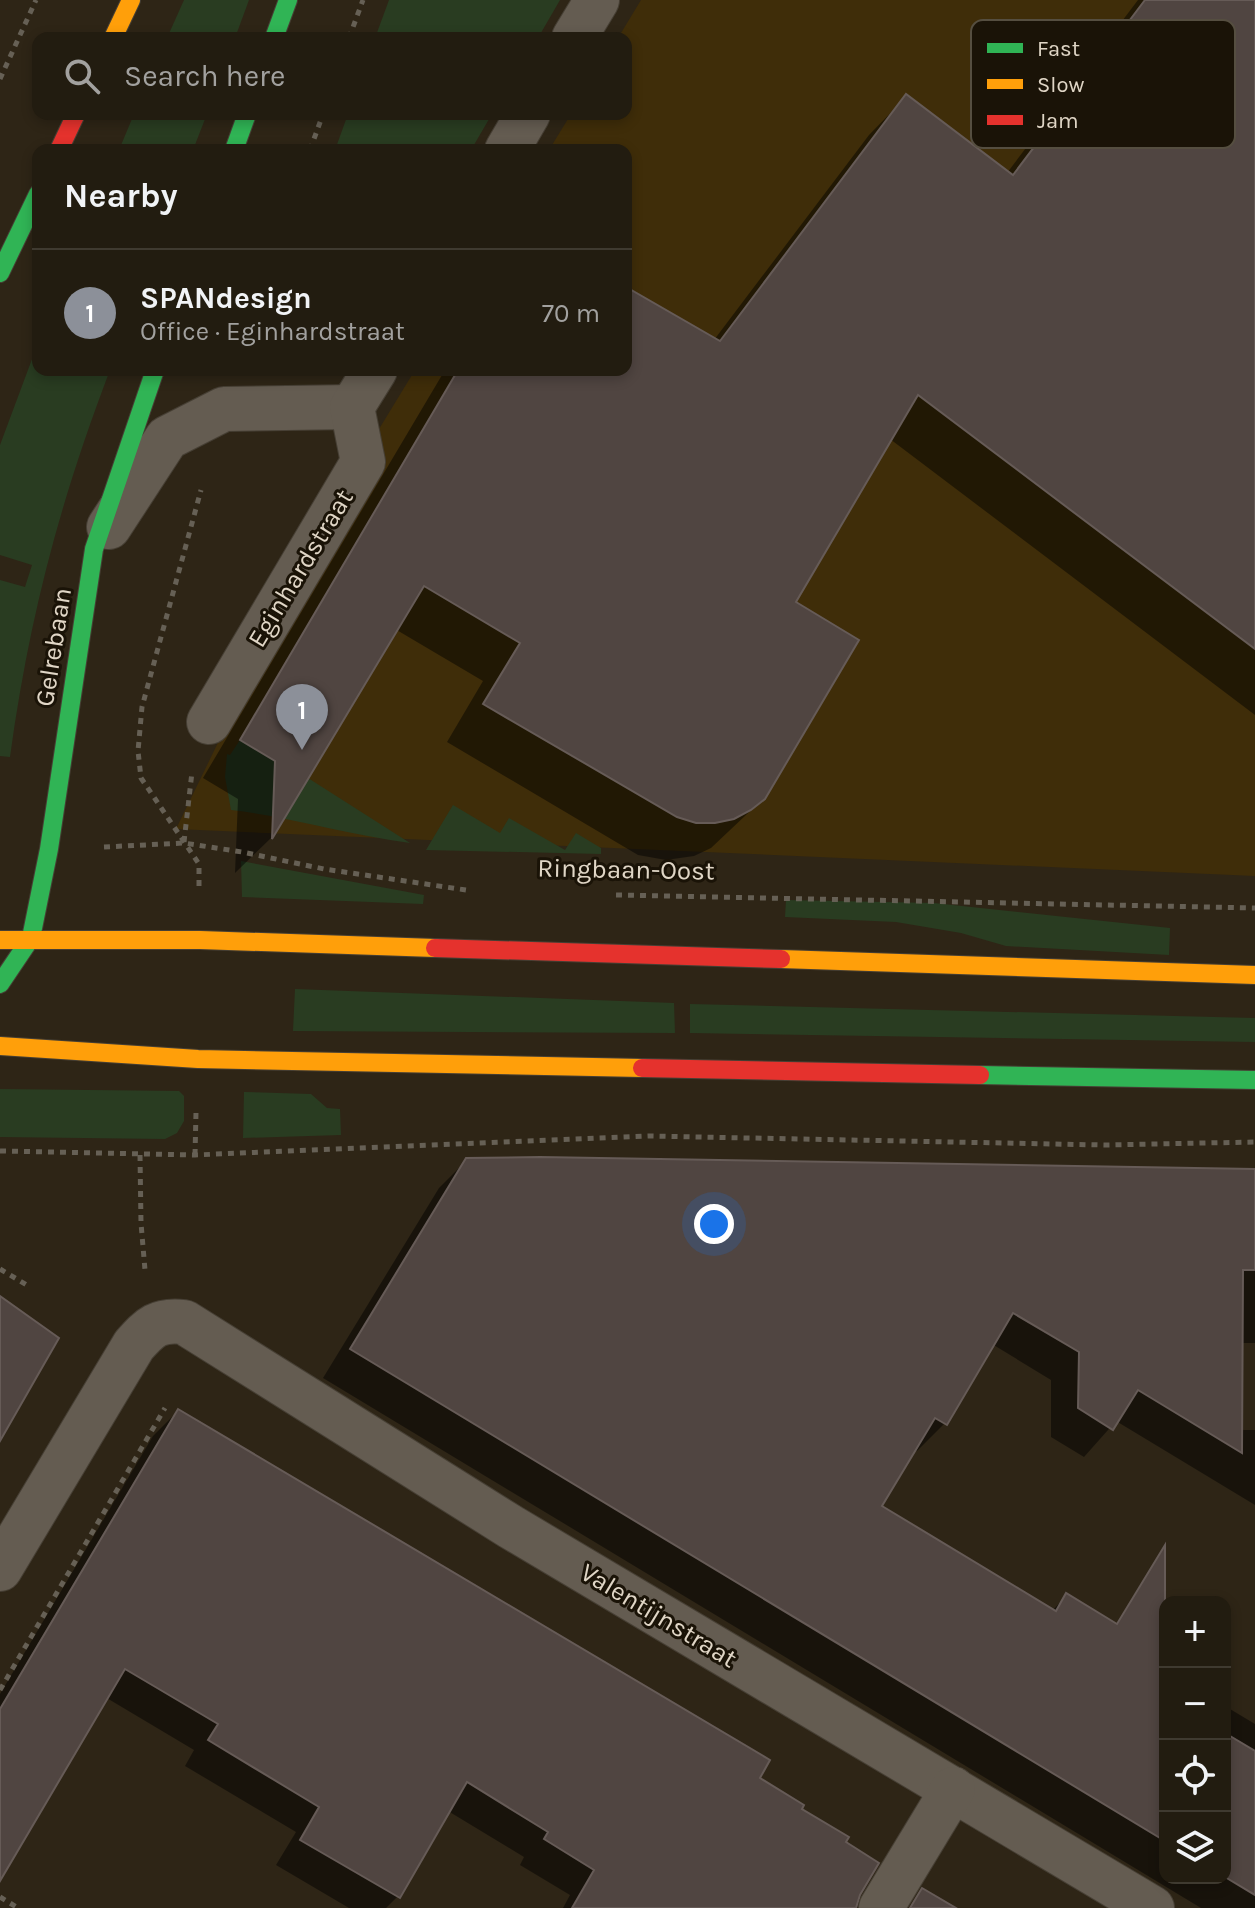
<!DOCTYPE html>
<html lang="en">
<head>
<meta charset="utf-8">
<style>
  body { margin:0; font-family:Karla,sans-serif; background:#2e291e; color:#f1f3f6 }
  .controls { position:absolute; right:24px; bottom:24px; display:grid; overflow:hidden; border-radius:16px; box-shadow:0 4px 12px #0003 }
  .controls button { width:72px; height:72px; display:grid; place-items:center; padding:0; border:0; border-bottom:2px solid #3f3a30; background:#221c10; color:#f1f3f6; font:40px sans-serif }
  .you { position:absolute; left:714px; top:1224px; width:28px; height:28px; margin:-20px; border:6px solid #fff; border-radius:50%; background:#1a73e8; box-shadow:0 0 0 12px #1a73e833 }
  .badge { display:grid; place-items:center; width:52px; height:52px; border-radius:50%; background:#8c9099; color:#fff; font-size:26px; font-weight:700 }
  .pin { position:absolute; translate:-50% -66px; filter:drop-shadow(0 2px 4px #0008) }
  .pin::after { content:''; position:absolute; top:42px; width:28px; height:24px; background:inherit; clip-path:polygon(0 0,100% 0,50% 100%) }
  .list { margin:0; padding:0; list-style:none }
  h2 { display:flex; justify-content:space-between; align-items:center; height:104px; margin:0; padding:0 32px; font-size:34px }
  h2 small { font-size:26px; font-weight:400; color:#a2a19f }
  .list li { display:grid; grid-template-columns:52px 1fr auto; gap:24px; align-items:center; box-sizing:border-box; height:128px; padding:0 32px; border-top:2px solid #3f3a30 }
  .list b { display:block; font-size:30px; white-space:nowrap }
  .list p { margin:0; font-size:26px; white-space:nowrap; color:#a2a19f }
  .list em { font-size:26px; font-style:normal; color:#a2a19f }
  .icon { flex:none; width:44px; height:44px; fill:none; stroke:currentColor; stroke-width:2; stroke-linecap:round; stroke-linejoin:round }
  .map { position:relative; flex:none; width:1255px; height:1908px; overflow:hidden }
  .search { position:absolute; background:#221c10; box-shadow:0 4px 12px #0003; left:32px; top:32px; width:600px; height:88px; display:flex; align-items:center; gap:20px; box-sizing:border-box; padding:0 28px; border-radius:16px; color:#a2a19f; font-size:30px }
  .panel { position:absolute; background:#221c10; box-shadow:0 4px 12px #0003; left:32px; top:144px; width:600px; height:232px; border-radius:16px }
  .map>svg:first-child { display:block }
  .built { fill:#3f2d09 }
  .green { fill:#293c21 }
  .shadow { fill:#0007 }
  .building { fill:#504541; stroke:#665b57; stroke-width:2 }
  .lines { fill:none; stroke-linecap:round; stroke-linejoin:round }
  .street-casing { stroke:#463f34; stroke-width:46 }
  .fast-casing { stroke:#463f34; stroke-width:20 }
  .slow-casing { stroke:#463f34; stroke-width:20 }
  .jam-casing { stroke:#463f34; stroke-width:20 }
  .path { stroke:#666055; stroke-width:5; stroke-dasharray:6 6; stroke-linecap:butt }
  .street { stroke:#645c51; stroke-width:44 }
  .fast { stroke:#30b455; stroke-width:18 }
  .slow { stroke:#ff9f0a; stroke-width:18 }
  .jam { stroke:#e5322d; stroke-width:18 }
  .labels { text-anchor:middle; stroke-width:6; stroke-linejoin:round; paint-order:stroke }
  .street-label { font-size:26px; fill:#e0d6c6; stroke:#1a1307 }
  .key { fill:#1a1307; stroke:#554e40; stroke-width:2 }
  .key-label { font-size:22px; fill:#e0d6c6 }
</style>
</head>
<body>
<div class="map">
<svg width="1255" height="1908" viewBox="0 0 1255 1908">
  <rect width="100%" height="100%" fill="#2e2516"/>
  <path class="built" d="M641 0H1255V876L176 829 337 498 415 370H626V150H549L571 114H626V38H618Z"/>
  <g class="green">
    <path d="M184 0H249L235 38H167Z"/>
    <path d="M389 0H560L538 38H375Z"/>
    <path d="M134 114H207L193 150H119Z"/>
    <path d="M348 114H492L471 150H335Z"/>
    <path d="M38 343V370H110C60 501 29 618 10 757L0 756V580L25 587 32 565 0 555V445Z"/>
    <path d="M240 740 282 765 296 794 308 778 410 843C349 835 291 817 231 810L225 777 227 754 230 755Z"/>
    <path d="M453 805 500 833 509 818 565 850 576 833 601 848V854L426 850Z"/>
    <path d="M241 861 424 895 423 904 242 897Z"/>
    <path d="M786 900 934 903 1170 928 1169 955 1006 946 961 933 896 922 785 917Z"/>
    <path d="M295 989 674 1003 675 1033 293 1031Z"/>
    <path d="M690 1004 1255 1018V1042L690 1033Z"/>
    <path d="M0 1089 179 1091 184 1096V1121L177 1133 165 1139 0 1137Z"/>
    <path d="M244 1092 311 1094 327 1108 340 1109 341 1135 243 1138Z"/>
  </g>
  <g class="shadow">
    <path d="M1138 0H1255V715L890 439 793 603 764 798 711 848 694 856 666 860 638 855 447 742 483 681 395 629 271 838 235 873 238 799 203 778 445 370H626V289L714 340 869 135 906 97 1007 173Z"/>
    <path d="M467 1160 1255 1171V1343H1241L1240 1430H1255V1505L1116 1421 1084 1457 1051 1437V1380L992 1344 945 1423 917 1451 914 1449 880 1507 1052 1611 1066 1596 1165 1669V1878H1225V1706L1255 1724V1908H1201L323 1378 439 1188Z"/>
    <path d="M178 1411 757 1779 799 1810 817 1908H563L570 1895 520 1865 524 1857 448 1811 398 1896 386 1908H349L276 1865 296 1832 185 1766 194 1750 105 1697 0 1873V1694L153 1436Z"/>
  </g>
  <g class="building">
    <path d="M1145 0H1255V649L918 395 796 602 859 640 765 799 751 810 734 819 715 823H696L677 817 483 704 520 643 424 586 272 839 275 761 240 740 458 370H626V287L720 341 906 94 1013 175Z"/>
    <path d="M540 1157 1255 1169V1270H1243L1242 1453 1138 1390 1113 1430 1078 1408 1079 1352 1013 1313 947 1425 935 1418 882 1506 1056 1611 1066 1593 1117 1624 1165 1545V1841L350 1349 466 1158Z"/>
    <path d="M0 1296 59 1338 0 1441Z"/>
    <path d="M178 1409 770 1760 760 1778 804 1805 802 1809 849 1837 846 1842 879 1863 860 1895 856 1908H572L594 1870 544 1839 548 1832 467 1782 400 1898 300 1840 319 1807 208 1740 218 1724 125 1669 0 1881V1709Z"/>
    <path d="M1225 1733 1255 1751V1895L1225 1877Z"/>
    <path d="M922 1888 956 1908H910Z"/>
  </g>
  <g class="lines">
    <defs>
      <g id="street">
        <path d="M574 38 597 0"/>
        <path d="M507 150 528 114"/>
        <path d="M109 527 167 438 224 409 352 407"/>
        <path d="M209 722 363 462 352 407 375 370"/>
        <path d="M0 1569 134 1345C150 1327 158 1319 184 1322L511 1527 1152 1908"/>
        <path d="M881 1908 953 1789"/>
      </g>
      <g id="fast">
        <path d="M274 38 288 0"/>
        <path d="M234 150 247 114"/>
        <path d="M0 273 38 194"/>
        <path d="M0 984 31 938 49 849 94 549 155 370"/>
        <path d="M980 1075 1255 1080"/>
      </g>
      <g id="slow">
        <path d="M113 38 131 0"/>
        <path d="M0 940H200L435 948"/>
        <path d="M781 959 1255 975"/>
        <path d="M0 1046 198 1059 642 1068"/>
      </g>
      <g id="jam">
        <path d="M59 150 76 114"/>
        <path d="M435 948 781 959"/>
        <path d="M642 1068 980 1075"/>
      </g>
    </defs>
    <use href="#street" class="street-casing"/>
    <use href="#fast" class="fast-casing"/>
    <use href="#slow" class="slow-casing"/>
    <use href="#jam" class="jam-casing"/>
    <g class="path">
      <path d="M349 38 363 0"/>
      <path d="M0 79 36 0"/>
      <path d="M310 150 323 114"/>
      <path d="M184 842 192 772"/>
      <path d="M104 847 184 843 242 852 324 869 466 890"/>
      <path d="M199 886V864L141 778 138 751 142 707 201 490"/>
      <path d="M616 895 1255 908"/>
      <path d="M0 1151 195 1155 648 1136 1104 1145 1255 1142"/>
      <path d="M140 1155 141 1223 145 1270"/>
      <path d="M195 1155 196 1112"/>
      <path d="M0 1269 30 1287"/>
      <path d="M0 1690 165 1408"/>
      <path d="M0 1897 18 1908"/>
    </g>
    <use href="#street" class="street"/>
    <use href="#fast" class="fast"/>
    <use href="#slow" class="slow"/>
    <use href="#jam" class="jam"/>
  </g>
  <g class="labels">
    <g class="street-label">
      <text transform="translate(300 568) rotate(-59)" y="9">Eginhardstraat</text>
      <text transform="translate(53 647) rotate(-81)" y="9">Gelrebaan</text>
      <text transform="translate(626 869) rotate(1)" y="9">Ringbaan-Oost</text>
      <text transform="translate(659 1615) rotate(31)" y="9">Valentijnstraat</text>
    </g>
  </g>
  <rect x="971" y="20" width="264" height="128" rx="12" class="key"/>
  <rect x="987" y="43" width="36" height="10" fill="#30b455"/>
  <rect x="987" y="79" width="36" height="10" fill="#ff9f0a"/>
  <rect x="987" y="115" width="36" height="10" fill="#e5322d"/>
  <g class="key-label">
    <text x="1037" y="56">Fast</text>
    <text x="1037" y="92">Slow</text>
    <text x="1037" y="128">Jam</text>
  </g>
</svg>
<div class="controls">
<button>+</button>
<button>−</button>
<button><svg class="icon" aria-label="locate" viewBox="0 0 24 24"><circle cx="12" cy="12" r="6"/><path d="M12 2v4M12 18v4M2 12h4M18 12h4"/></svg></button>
<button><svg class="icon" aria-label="layers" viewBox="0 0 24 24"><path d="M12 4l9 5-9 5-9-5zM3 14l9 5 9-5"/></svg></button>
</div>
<div class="you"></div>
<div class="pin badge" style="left:302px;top:750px">1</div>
<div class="search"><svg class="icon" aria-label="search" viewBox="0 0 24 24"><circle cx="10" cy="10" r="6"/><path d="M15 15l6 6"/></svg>Search here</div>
<section class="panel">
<h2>Nearby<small></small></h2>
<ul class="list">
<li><span class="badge">1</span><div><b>SPANdesign</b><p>Office · Eginhardstraat</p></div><em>70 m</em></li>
</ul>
</section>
</div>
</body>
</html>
